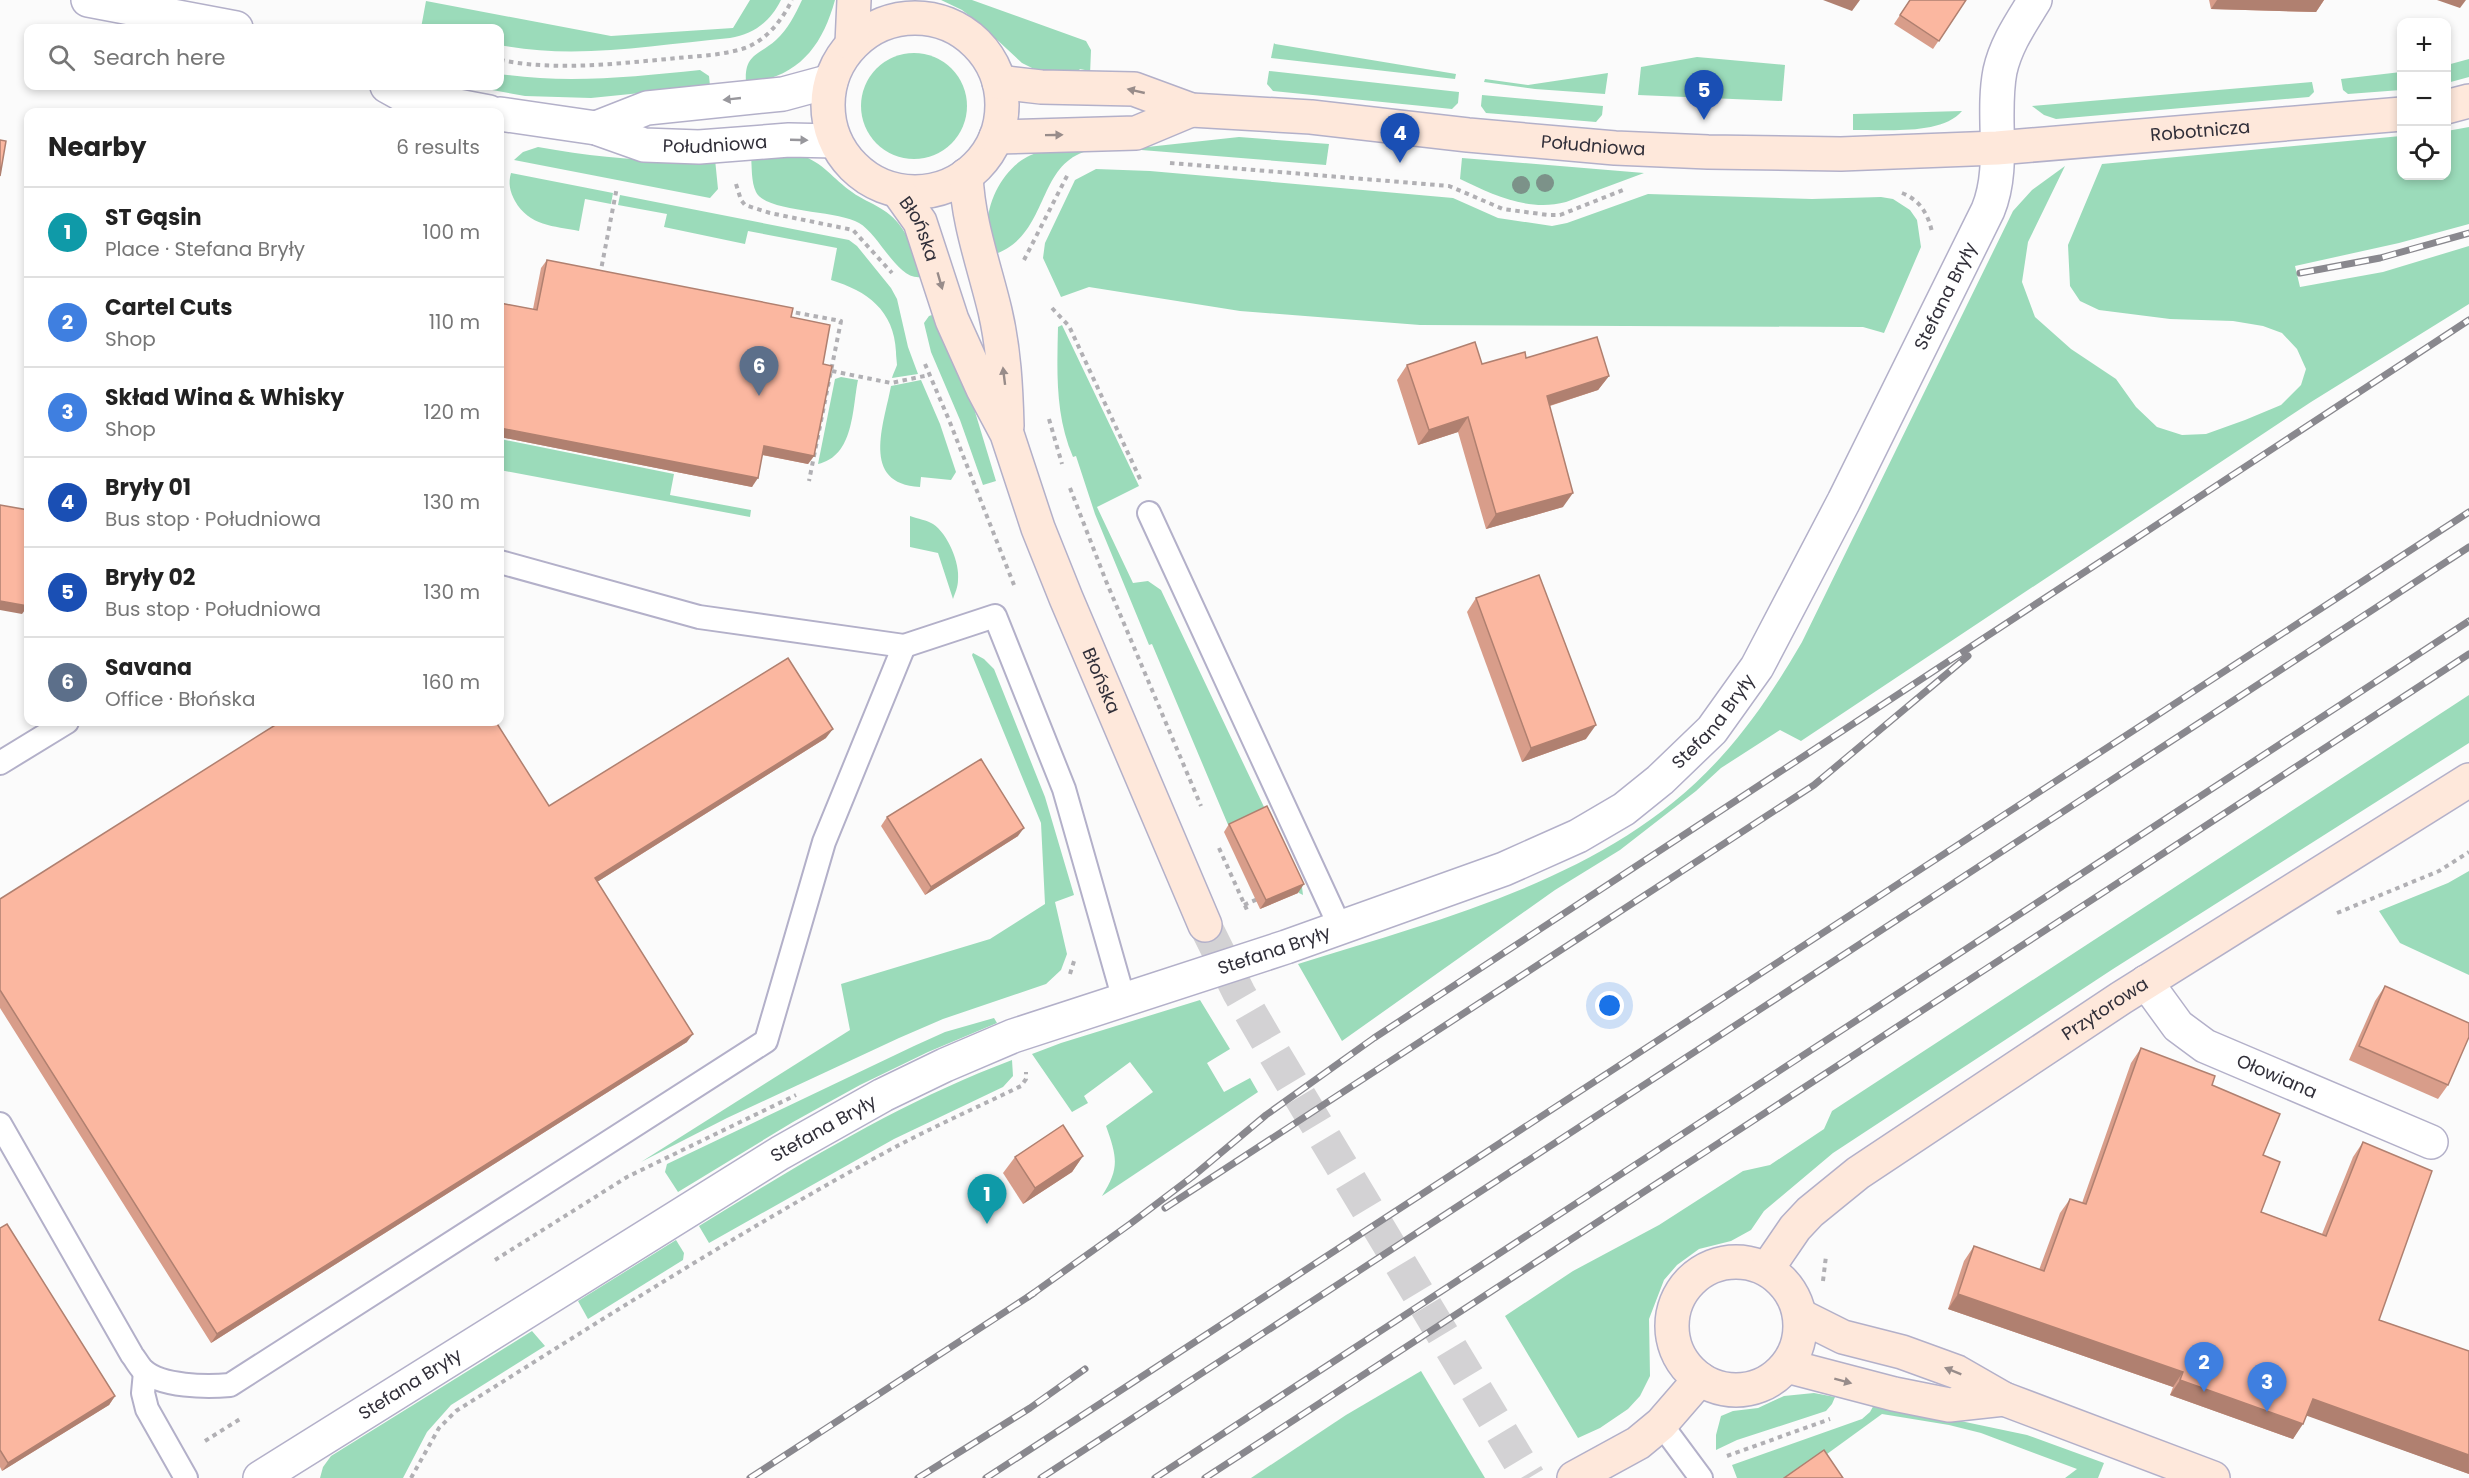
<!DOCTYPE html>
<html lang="en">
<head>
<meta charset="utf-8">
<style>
  body { margin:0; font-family:Poppins,sans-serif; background:#f6f6f6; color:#222 }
  .controls { position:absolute; right:18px; top:18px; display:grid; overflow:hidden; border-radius:12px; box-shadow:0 3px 9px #0003 }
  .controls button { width:54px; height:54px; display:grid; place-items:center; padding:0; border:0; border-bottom:2px solid #e0e0e0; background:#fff; color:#222; font:30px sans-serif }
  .you { position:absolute; left:1610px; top:1006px; width:21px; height:21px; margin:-15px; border:4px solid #fff; border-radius:50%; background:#1a73e8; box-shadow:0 0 0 9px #1a73e833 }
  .badge { display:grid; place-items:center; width:39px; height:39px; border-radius:50%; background:#3f8783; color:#fff; font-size:20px; font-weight:700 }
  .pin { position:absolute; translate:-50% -50px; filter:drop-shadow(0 2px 3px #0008) }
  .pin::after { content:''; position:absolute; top:32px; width:21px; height:18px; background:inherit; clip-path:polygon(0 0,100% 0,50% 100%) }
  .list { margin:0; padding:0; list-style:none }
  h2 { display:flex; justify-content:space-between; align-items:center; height:78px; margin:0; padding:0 24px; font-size:26px }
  h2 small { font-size:20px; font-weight:400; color:#767676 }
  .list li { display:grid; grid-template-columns:39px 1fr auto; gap:18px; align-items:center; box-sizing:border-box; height:90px; padding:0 24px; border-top:2px solid #e0e0e0 }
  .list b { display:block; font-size:22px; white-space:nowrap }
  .list p { margin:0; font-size:20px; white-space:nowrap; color:#767676 }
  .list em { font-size:20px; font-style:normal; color:#767676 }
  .icon { flex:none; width:33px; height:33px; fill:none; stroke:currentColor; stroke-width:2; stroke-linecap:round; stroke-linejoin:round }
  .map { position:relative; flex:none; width:2469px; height:1478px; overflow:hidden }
  .search { position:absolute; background:#fff; box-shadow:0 3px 9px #0003; left:24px; top:24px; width:480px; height:66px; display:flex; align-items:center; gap:15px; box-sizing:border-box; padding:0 21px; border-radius:12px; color:#767676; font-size:22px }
  .panel { position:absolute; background:#fff; box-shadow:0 3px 9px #0003; left:24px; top:108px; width:480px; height:618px; border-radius:12px }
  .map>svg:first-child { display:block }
  .green { fill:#9bdbba }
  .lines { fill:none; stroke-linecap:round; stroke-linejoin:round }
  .secondary-tunnel { stroke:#d3d2d4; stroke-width:33; stroke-dasharray:33 16; stroke-linecap:butt }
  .lane-casing { stroke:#b3b0c9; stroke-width:26 }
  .street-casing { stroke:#b3b0c9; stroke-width:36 }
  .secondary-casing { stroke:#b3b0c9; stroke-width:36 }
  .path { stroke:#b1b0b4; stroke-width:4; stroke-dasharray:4.5 4.5; stroke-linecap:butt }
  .lane { stroke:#fff; stroke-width:22 }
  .street { stroke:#fff; stroke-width:33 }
  .secondary { stroke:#fee8db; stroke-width:33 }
  .rail-casing { stroke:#89888e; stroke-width:7 }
  .rail { stroke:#fff; stroke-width:4.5; stroke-dasharray:14; stroke-linecap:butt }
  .tree { fill:#7c9289 }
  .wall { fill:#d89d8a }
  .shaded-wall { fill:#b08070 }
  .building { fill:#fbb7a0; stroke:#b08070; stroke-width:1.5 }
  .oneway { fill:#988c8a }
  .oneway2 { fill:#98979c }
  .labels { text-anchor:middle; stroke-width:4.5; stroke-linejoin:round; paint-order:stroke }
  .street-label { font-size:18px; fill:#312f39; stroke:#fff }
</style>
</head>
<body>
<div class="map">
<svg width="2469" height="1478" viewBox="0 0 2469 1478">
  <rect width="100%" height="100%" fill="#fbfbfb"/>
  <g class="green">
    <path d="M750 0H781C770 22 754 34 730 38 653 45 576 60 500 45V28H421L426 1 611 36 733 28Z"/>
    <path d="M802 0H835C822 47 798 78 746 83 744 54 758 56 776 40 788 29 795 15 802 0Z"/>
    <path d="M941 0H972L1086 41 1091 50 1090 75 1085 70 1080 69 1074 75 1036 70 1022 63 979 23 962 10Z"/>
    <path d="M1274 43 1275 44 1456 74 1455 79 1271 58Z"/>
    <circle cx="914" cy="106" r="53"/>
    <path d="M1697 57 1785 65 1782 101 1638 95 1641 67Z"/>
    <path d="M2469 59V77L2447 83V65Z"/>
    <path d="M700 70 709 76 710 86 591 98 525 96 470 86H500V74C568 84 631 77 700 70Z"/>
    <path d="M1269 71 1459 92 1458 103 1452 109 1273 91 1267 84Z"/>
    <path d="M2401 72V90L2348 94 2343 90 2341 79Z"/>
    <path d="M1608 73 1605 94 1535 89 1484 82 1485 79 1528 85Z"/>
    <path d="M2312 82 2314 92 2309 97 2056 119 2044 115 2032 106Z"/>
    <path d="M1482 95 1603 106 1602 115 1596 122 1486 113 1481 106Z"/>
    <path d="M1962 111C1941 136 1884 129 1853 130V114Z"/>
    <path d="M2469 127V224L2399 243 2295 266 2300 287 2383 272 2469 246V304L2311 402 1801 741 1780 730 1721 768 1696 791 1620 850 1555 890 1342 1041 1298 964C1447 917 1613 877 1721 757 1753 722 1778 683 1802 642L2013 211 2032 190 2065 166 2028 242 2022 282 2035 317 2071 349 2116 379 2136 407 2157 427 2182 435 2206 434 2245 420 2281 405 2301 385 2306 369 2297 349 2282 333 2263 326 2233 321 2170 319 2099 310 2080 301 2070 286 2068 245 2102 164 2401 136 2402 176H2446L2447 131Z"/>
    <path d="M1239 137 1329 144 1326 165 1129 149Z"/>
    <path d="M538 147C601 158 651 163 715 159L718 189 710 198 514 160 523 152Z"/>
    <path d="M1087 151C1035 166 1050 236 993 255 991 248 989 240 988 232 984 201 1008 159 1040 152 1055 149 1073 151 1087 151Z"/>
    <path d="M800 155C823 162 833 179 852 192 861 199 871 202 880 208 907 223 913 250 922 277 898 282 880 235 859 223 838 210 766 213 756 192 751 182 752 167 751 156Z"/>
    <path d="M1462 158 1644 173 1566 202C1529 212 1493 195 1460 179Z"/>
    <path d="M1096 169 1150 171 1453 198 1498 218 1552 226 1567 223 1648 194 1812 199 1881 197 1893 199 1910 210 1917 220 1921 247 1884 333 1863 327 1420 325 1240 311 1089 287 1061 297 1043 258 1045 243 1075 180Z"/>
    <path d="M511 173 613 193 611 204 585 199 579 231C554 226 529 226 515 201 510 192 508 183 511 173Z"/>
    <path d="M620 195 849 240 857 246 891 288 897 299 908 347 918 374 892 378C893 374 896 368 897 365 897 363 896 356 896 352 894 310 867 291 831 280L837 248 748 231 745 244 664 227 667 214 618 205Z"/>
    <path d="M935 314 969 392 996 481 983 485 960 420 931 352 924 323 929 316Z"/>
    <path d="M1062 325 1139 486 1097 507 1133 583 1148 581 1161 590 1302 887 1303 895 1299 893 1262 814 1231 828 1229 827 1152 644 1149 645 1095 514 1076 456 1073 457C1055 415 1057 371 1058 327Z"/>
    <path d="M841 377 858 380C852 410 854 456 818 464L835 379Z"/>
    <path d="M921 380 940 424 956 472 951 480 921 477 920 487C860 484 884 424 891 386Z"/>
    <path d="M500 439 674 474 670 495 751 510 750 517 500 470Z"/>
    <path d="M910 516C918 519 927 520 933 524 948 534 960 563 958 580 958 587 955 593 953 599L938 553 910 547Z"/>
    <path d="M973 653 984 659 994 669 1045 797 1074 895 1055 902 1067 954 1061 970 1046 984 943 1019 899 1038 727 1118 641 1162 850 1030 841 984 990 939 1045 904 1041 823 972 655Z"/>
    <path d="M2469 695V743L2113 969 1833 1153 1764 1211 1751 1230 1731 1241 1699 1249 1677 1265 1664 1280 1649 1319 1650 1376 1640 1396 1628 1409 1600 1428 1578 1438 1505 1316 1573 1271 1659 1225 1743 1171 1770 1165 1824 1129 1832 1111Z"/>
    <path d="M2469 871V975L2400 943 2379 911 2448 883Z"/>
    <path d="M1200 1000 1230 1049 1207 1063 1224 1092 1250 1078 1258 1092 1102 1196C1120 1168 1117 1157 1106 1126L1153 1092 1130 1062 1084 1096 1088 1103 1072 1112 1032 1054 1061 1043Z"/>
    <path d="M994 1018 997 1023 928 1052 860 1085 793 1122 678 1192 665 1172 667 1164 914 1046 945 1032Z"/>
    <path d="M1012 1060 1013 1076 1003 1087 894 1139 709 1243 699 1226C800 1164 900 1102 1012 1060Z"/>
    <path d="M676 1240 684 1253 683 1260 588 1319 578 1301Z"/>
    <path d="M532 1331 545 1346 451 1405 427 1432 403 1478H320L323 1467 331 1456Z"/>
    <path d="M1421 1371 1485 1478H1251L1346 1415Z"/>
    <path d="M1814 1393 1835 1397 1832 1404 1826 1411 1737 1440 1716 1450V1435L1721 1416 1733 1411 1758 1408 1784 1396Z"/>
    <path d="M1875 1403 2027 1435 2104 1463 2098 1478H2065L2077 1469 1981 1433 1949 1425 1882 1414 1794 1478H1737L1732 1465 1862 1419 1870 1412Z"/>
  </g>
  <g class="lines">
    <path class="secondary-tunnel" d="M1205 925 1239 993 1275 1055 1529 1478"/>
    <defs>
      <g id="lane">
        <path d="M1149 513 1340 927"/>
        <path d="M500 562 699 617 904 646 995 616 1064 789 1124 1000"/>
        <path d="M0 763 67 722"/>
        <path d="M0 1124 132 1355C136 1360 139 1366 143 1370 161 1387 207 1387 230 1385L766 1041 824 842 904 646"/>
        <path d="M145 1372 143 1393 147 1409 186 1478"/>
        <path d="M1661 1424 1701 1478"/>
      </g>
      <g id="street">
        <path d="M88 0 236 28"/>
        <path d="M387 86 405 96 489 112"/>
        <path id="s1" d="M500 114 596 128 644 145 699 147 789 140 835 141"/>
        <path d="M596 128 647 108 783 94 831 81"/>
        <path id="s2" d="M2146 982 2178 1026 2205 1046 2431 1142"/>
        <path id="s3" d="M260 1478 780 1153 883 1095 945 1065 1013 1036 1286 947 1504 869 1578 836 1624 809 1660 780 1712 730 1757 667 1844 501 1988 210C2006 166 1991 117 2000 71 2006 44 2021 23 2035 0"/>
      </g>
      <g id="secondary">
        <circle cx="915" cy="105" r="87"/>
        <path d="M852 44 854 0"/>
        <path id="s4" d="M999 82 1041 87 1134 89 1191 110 1311 117 1468 135 1615 148 1708 152 1841 154 1997 148 2402 114"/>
        <path d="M2446 107 2469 101"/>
        <path d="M996 137 1136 133 1191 110"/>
        <path d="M966 175C968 223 984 265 995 311 1004 349 1006 388 1007 426"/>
        <path id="s5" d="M898 191 920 222 952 320 983 389 1007 434 1038 528 1066 598 1205 925"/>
        <circle cx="1736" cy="1326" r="64"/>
        <path id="s6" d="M1767 1269 1795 1228 1810 1212 1858 1173 2121 998 2469 780"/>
        <path d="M1801 1316 1843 1337 1902 1352 1957 1372 2004 1399 2213 1478"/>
        <path d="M1787 1366 1894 1394 1949 1405 2004 1399"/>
        <path d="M1574 1478 1638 1443 1661 1424 1700 1379"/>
      </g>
    </defs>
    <use href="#lane" class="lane-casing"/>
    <use href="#street" class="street-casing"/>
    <use href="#secondary" class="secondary-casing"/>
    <g class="path">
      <path d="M500 60C556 71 611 64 668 59 693 56 721 56 745 48 767 40 782 20 792 0"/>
      <path d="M1170 163 1449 186 1503 209 1548 215H1560L1623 190"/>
      <path d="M736 184 741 200 745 205 770 213 853 230 892 273"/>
      <path d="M1902 193C1920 200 1928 214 1932 232"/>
      <path d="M1024 260 1068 174"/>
      <path d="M600 275 617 187"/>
      <path d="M1052 308 1069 326 1141 481"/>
      <path d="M787 311 841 321 809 481"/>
      <path d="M925 364 949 420 1014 585"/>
      <path d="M832 371 891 383 929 375"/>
      <path d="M1049 419 1062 464"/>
      <path d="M1070 488 1106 581 1201 806"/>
      <path d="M1219 848 1247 910"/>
      <path d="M1244 905 1260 898"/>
      <path d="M2337 913 2439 871 2469 852"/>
      <path d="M1070 974 1075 958"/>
      <path d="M495 1260 627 1177 796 1095"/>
      <path d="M1823 1281 1826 1256"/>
      <path d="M205 1441 240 1419"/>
      <path d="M1727 1456 1830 1419"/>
      <path d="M411 1478 439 1428 456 1411C598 1322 739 1232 886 1152 930 1128 976 1108 1021 1086L1026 1079V1072"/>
    </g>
    <use href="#lane" class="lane"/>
    <use href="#street" class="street"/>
    <use href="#secondary" class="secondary"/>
    <defs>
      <g id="rail">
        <path d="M2300 273 2380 258 2469 233"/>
        <path d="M1165 1208 1814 785 1968 656"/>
        <path d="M1028 1297 1130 1224 1192 1177 1266 1115 1374 1038 2469 320"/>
        <path d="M750 1478 1034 1293"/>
        <path d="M918 1478 1030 1408 1085 1369"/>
        <path d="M986 1478 2469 512"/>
        <path d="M1041 1478 2469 547"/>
        <path d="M1155 1478 2469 621"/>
        <path d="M1205 1478 2469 654"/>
      </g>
    </defs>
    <use href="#rail" class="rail-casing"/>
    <use href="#rail" class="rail"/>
  </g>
  <g class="tree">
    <circle cx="1545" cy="183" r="9"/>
    <circle cx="1521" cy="185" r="9"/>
  </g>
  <g class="wall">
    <path d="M1910 0H1966L1933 49 1894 24Z"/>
    <path d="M2209 0H2324L2316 12 2211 9Z"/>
    <path d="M547 260 791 317 823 364 814 456 808 464 762 455 752 487 500 437V303L533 309 541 268Z"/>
    <path d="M1526 358 1609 376 1598 390 1550 406 1563 507 1486 529 1458 432 1418 445 1397 380 1407 365 1482 364Z"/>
    <path d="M1476 598 1586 739 1522 762 1467 612Z"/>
    <path d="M826 738 597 882 687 1042 211 1343 0 1008V899L549 806Z"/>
    <path d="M887 817 1018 836 925 895 881 826Z"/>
    <path d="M1229 824 1298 893 1260 909 1224 832Z"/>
    <path d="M2385 986 2448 1085 2438 1099 2349 1060 2375 1001Z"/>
    <path d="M2141 1048 2212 1085 2263 1155 2261 1212 2322 1234 2353 1157 2363 1142 2379 1320 2469 1351V1474L2307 1415 2293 1439 2170 1395 2173 1387 1948 1309 1964 1261 1974 1246 2039 1270 2060 1213 2070 1199 2082 1203 2131 1063Z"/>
    <path d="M1083 1156 1072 1172 1023 1204 1003 1173 1015 1157Z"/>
    <path d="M0 1228 115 1396 109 1405 2 1471 0 1467Z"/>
  </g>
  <g class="shaded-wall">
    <path d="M1823 0H1860L1852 11Z"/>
    <path d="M2217 0H2324L2316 12 2211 9Z"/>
    <path d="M2437 0H2466L2460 8Z"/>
    <path d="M1609 376 1598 390 1536 410 1547 396Z"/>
    <path d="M1468 417 1458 432 1418 445 1429 430Z"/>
    <path d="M500 428 758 478 752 487 500 437Z"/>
    <path d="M764 446 814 456 808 464 758 454Z"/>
    <path d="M1573 493 1563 507 1486 529 1496 514Z"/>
    <path d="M0 601 28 606 22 614 0 610Z"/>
    <path d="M1596 725 1586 739 1522 762 1531 748Z"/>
    <path d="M833 729 826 738 589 887 595 878Z"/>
    <path d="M1024 828 1018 836 925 895 931 887Z"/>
    <path d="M1304 884 1298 893 1260 909 1266 900Z"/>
    <path d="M693 1034 687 1042 211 1343 217 1334Z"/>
    <path d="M1083 1156 1072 1172 1023 1204 1035 1188Z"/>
    <path d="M1958 1294 2183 1372 2173 1387 1948 1309Z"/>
    <path d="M2180 1380 2303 1424 2293 1439 2170 1395Z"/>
    <path d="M115 1396 109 1405 2 1471 8 1463Z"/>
    <path d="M2313 1399 2469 1455V1474L2302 1414Z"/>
  </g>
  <g class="building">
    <path d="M1910 0H1966L1939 41 1900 15Z"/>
    <path d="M0 140 6 141 0 176Z"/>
    <path d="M547 260 793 308 791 317 830 325 823 364 832 366 814 456 764 446 758 478 500 428V303L537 310Z"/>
    <path d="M1597 337 1609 376 1547 396 1573 493 1496 514 1468 417 1429 430 1407 365 1475 342 1482 364 1525 352 1526 358Z"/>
    <path d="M0 505 28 510V606L0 601Z"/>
    <path d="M1539 575 1596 725 1531 748 1476 598Z"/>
    <path d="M788 658 833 729 595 878 693 1034 217 1334 0 990V899L280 722H496L549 806Z"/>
    <path d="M981 759 1024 828 931 887 887 817Z"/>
    <path d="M1267 806 1304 884 1266 900 1229 824Z"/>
    <path d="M2385 986 2469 1023V1037L2448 1085 2359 1046Z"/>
    <path d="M2141 1048 2215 1076 2212 1085 2280 1114 2263 1155 2280 1162 2261 1212 2326 1236 2363 1142 2432 1171 2379 1320 2469 1351V1455L2313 1399 2303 1424 2180 1380 2183 1372 1958 1294 1974 1246 2044 1271 2070 1199 2086 1204Z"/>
    <path d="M1063 1125 1083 1156 1035 1188 1015 1157Z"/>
    <path d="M7 1224 115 1396 8 1463 0 1450V1228Z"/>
    <path d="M1824 1450 1843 1478H1784Z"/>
  </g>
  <defs><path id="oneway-solid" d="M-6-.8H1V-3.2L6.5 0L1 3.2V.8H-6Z" transform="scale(1.5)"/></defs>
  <g class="oneway">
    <use href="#oneway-solid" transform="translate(1136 91) rotate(-167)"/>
    <use href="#oneway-solid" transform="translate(1054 135) rotate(-1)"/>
    <use href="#oneway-solid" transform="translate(940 281) rotate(74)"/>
    <use href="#oneway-solid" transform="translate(1004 376) rotate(-97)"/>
    <use href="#oneway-solid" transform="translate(1953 1371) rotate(-158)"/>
    <use href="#oneway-solid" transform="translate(1843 1381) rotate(15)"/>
  </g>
  <g class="oneway2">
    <use href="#oneway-solid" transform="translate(732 99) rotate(174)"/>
    <use href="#oneway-solid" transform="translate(799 140) rotate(2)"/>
  </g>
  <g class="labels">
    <g class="street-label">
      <text dy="6" stroke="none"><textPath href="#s4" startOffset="1208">Robotnicza</textPath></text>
      <text dy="6" stroke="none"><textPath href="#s1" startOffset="219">Południowa</textPath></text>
      <text dy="6" stroke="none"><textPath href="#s4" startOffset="600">Południowa</textPath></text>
      <text dy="6" stroke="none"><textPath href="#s5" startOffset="44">Błońska</textPath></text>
      <text dy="6" stroke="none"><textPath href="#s3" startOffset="2139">Stefana Bryły</textPath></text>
      <text dy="6" stroke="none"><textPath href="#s5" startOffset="532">Błońska</textPath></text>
      <text dy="6" stroke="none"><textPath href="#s3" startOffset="1653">Stefana Bryły</textPath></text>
      <text dy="6" stroke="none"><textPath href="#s3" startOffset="1149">Stefana Bryły</textPath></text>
      <text dy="6" stroke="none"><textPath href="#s6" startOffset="430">Przytorowa</textPath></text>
      <text dy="6" stroke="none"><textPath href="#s2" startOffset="166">Ołowiana</textPath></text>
      <text dy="6" stroke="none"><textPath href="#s3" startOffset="663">Stefana Bryły</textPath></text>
      <text dy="6" stroke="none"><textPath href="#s3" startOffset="177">Stefana Bryły</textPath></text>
    </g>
  </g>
</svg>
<div class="controls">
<button>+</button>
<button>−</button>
<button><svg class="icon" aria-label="locate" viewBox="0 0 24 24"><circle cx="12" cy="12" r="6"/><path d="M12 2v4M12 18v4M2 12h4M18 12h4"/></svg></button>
</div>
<div class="you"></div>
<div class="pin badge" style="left:987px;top:1224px;background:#0f9aa8">1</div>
<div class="pin badge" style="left:2204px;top:1392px;background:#3f7fe0">2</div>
<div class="pin badge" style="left:2267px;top:1412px;background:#3f7fe0">3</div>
<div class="pin badge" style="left:1400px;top:163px;background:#1a4fb4">4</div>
<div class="pin badge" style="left:1704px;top:120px;background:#1a4fb4">5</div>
<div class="pin badge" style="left:759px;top:396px;background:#5c6f8a">6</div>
<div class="search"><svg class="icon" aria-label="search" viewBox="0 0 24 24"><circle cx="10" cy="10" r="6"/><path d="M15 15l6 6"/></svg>Search here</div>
<section class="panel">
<h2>Nearby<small>6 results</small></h2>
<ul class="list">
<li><span class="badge" style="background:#0f9aa8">1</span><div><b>ST Gąsin</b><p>Place · Stefana Bryły</p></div><em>100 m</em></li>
<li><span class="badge" style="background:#3f7fe0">2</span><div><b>Cartel Cuts</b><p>Shop</p></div><em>110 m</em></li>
<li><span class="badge" style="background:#3f7fe0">3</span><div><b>Skład Wina &amp; Whisky</b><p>Shop</p></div><em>120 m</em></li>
<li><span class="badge" style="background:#1a4fb4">4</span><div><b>Bryły 01</b><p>Bus stop · Południowa</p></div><em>130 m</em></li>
<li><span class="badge" style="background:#1a4fb4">5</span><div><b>Bryły 02</b><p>Bus stop · Południowa</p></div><em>130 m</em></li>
<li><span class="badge" style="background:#5c6f8a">6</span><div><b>Savana</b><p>Office · Błońska</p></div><em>160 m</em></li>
</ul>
</section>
</div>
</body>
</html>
